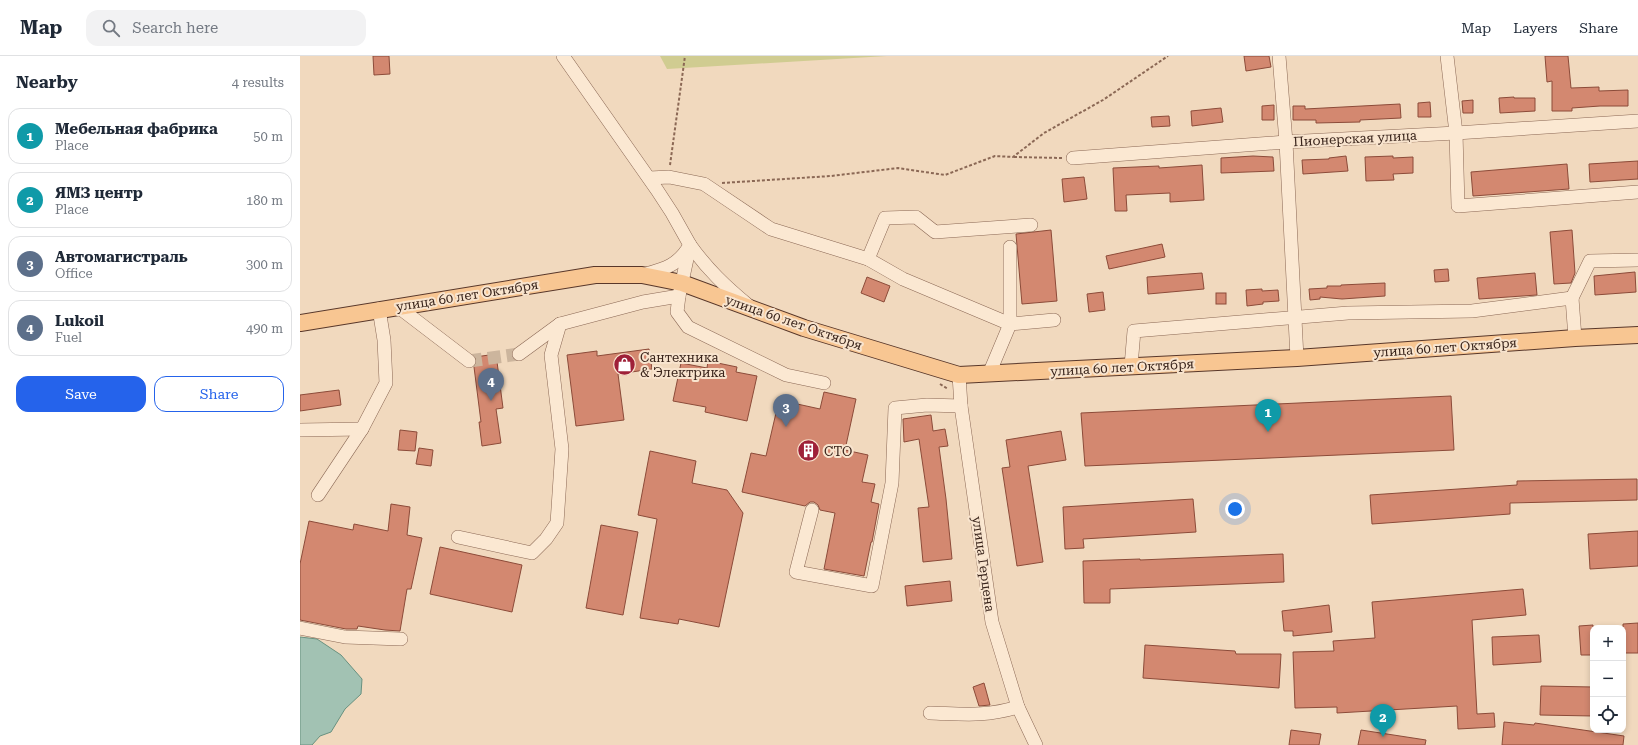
<!DOCTYPE html>
<html lang="en">
<head>
<meta charset="utf-8">
<style>
  body { margin:0; font-family:"Roboto Serif",serif; background:#f2f2f3; color:#1f2937 }
  .controls { position:absolute; right:12px; bottom:12px; display:grid; overflow:hidden; border-radius:8px; box-shadow:0 2px 6px #0003 }
  .controls button { width:36px; height:36px; display:grid; place-items:center; padding:0; border:0; border-bottom:1px solid #e0e1e3; background:#fff; color:#1f2937; font:20px sans-serif }
  .you { position:absolute; left:935px; top:453px; width:14px; height:14px; margin:-10px; border:3px solid #fff; border-radius:50%; background:#1a73e8; box-shadow:0 0 0 6px #1a73e833 }
  .badge { display:grid; place-items:center; width:26px; height:26px; border-radius:50%; background:#2563eb; color:#fff; font-size:13px; font-weight:700 }
  .pin { position:absolute; translate:-50% -33px; filter:drop-shadow(0 1px 2px #0008) }
  .pin::after { content:''; position:absolute; top:21px; width:14px; height:12px; background:inherit; clip-path:polygon(0 0,100% 0,50% 100%) }
  .list { margin:0; padding:0; list-style:none }
  h2 { display:flex; justify-content:space-between; align-items:center; height:52px; margin:0; padding:0 16px; font-size:17px }
  h2 small { font-size:13px; font-weight:400; color:#747a83 }
  .list li { display:grid; grid-template-columns:26px 1fr auto; gap:12px; align-items:center; box-sizing:border-box; height:56px; margin:0 8px 8px; padding:0 8px; border:1px solid #e0e1e3; border-radius:12px }
  .list b { display:block; font-size:15px; white-space:nowrap }
  .list p { margin:0; font-size:13px; white-space:nowrap; color:#747a83 }
  .list em { font-size:13px; font-style:normal; color:#747a83 }
  .actions { display:flex; gap:8px; padding:12px 16px }
  .actions a { flex:1; padding:9px 0; border:1px solid #2563eb; border-radius:12px; text-align:center; font-size:14px; color:#2563eb }
  .actions .main { background:#2563eb; color:#fff }
  .icon { flex:none; width:22px; height:22px; fill:none; stroke:currentColor; stroke-width:2; stroke-linecap:round; stroke-linejoin:round }
  .map { position:relative; flex:none; width:1338px; height:689px; overflow:hidden }
  header { display:flex; align-items:center; gap:24px; box-sizing:border-box; height:56px; padding:0 20px; background:#fff; border-bottom:1px solid #e0e1e3 }
  header strong { font-size:19px }
  nav { display:flex; gap:22px; margin-inline-start:auto; font-size:14px }
  .search { width:280px; height:36px; background:#f2f2f3; display:flex; align-items:center; gap:10px; box-sizing:border-box; padding:0 14px; border-radius:12px; color:#747a83; font-size:15px }
  main { display:flex }
  aside { flex:1; background:#fff }
  .map>svg:first-child { display:block }
  .green { fill:#d0cc91 }
  .water { fill:#a2c2b3; stroke:#689180 }
  .building { fill:#d38870; stroke:#8c4b39 }
  .lines { fill:none; stroke-linecap:round; stroke-linejoin:round }
  .minor-tunnel { stroke:#ccb59d; stroke-width:13; stroke-dasharray:13 6; stroke-linecap:butt }
  .minor-casing { stroke:#8b6855; stroke-width:14 }
  .major-casing { stroke:#58372a; stroke-width:18 }
  .path { stroke:#8b6855; stroke-width:2; stroke-dasharray:3 2; stroke-linecap:butt }
  .minor { stroke:#fbe8d2; stroke-width:13 }
  .major { stroke:#f8c692; stroke-width:16 }
  .labels { text-anchor:middle; stroke-width:4; stroke-linejoin:round; paint-order:stroke }
  .street-label { font-size:13px; fill:#39241b; stroke:#f8e4ce }
  .poi-label { font-size:13px; fill:#39241b; stroke:#f8e4ce; text-anchor:start }
</style>
</head>
<body>
<header>
<strong>Map</strong>
<div class="search"><svg class="icon" aria-label="search" viewBox="0 0 24 24"><circle cx="10" cy="10" r="6"/><path d="M15 15l6 6"/></svg>Search here</div>
<nav><a>Map</a><a>Layers</a><a>Share</a></nav>
</header>
<main>
<aside>
<h2>Nearby<small>4 results</small></h2>
<ul class="list">
<li><span class="badge" style="background:#0f9aa8">1</span><div><b>Мебельная фабрика</b><p>Place</p></div><em>50 m</em></li>
<li><span class="badge" style="background:#0f9aa8">2</span><div><b>ЯМЗ центр</b><p>Place</p></div><em>180 m</em></li>
<li><span class="badge" style="background:#5c6f8a">3</span><div><b>Автомагистраль</b><p>Office</p></div><em>300 m</em></li>
<li><span class="badge" style="background:#5c6f8a">4</span><div><b>Lukoil</b><p>Fuel</p></div><em>490 m</em></li>
</ul>
<div class="actions"><a class="main">Save</a><a>Share</a></div>
</aside>
<div class="map">
<svg width="1338" height="689" viewBox="0 0 1338 689">
  <rect width="100%" height="100%" fill="#f1d9be"/>
  <path class="green" d="M360 0H587L367 13Z"/>
  <path class="water" d="M0 581 17 583 41 599 62 623 61 638 45 653 31 676 20 680 12 689H0Z"/>
  <g class="building">
    <path d="M73 0H89L90 18 74 19Z"/>
    <path d="M944 0H969L971 11 946 15Z"/>
    <path d="M1245 0H1268L1271 32 1299 31V35L1328 34V50H1300L1272 52V55H1252V25L1247 26Z"/>
    <path d="M1214 41V42H1235V55L1200 57 1199 42Z"/>
    <path d="M1173 44V57H1163L1162 45Z"/>
    <path d="M1130 46 1131 61H1118V47Z"/>
    <path d="M1100 48 1101 62 1060 64V66L1016 67V64H993V50H1005V53Z"/>
    <path d="M974 49V64H962V50Z"/>
    <path d="M921 52 923 66 892 70 891 55Z"/>
    <path d="M869 60 870 70 852 71 851 61Z"/>
    <path d="M953 100 973 101 974 115 921 117V102Z"/>
    <path d="M1046 100 1048 115 1003 118 1002 104 1029 103V102Z"/>
    <path d="M1093 100V102L1113 101V117L1093 118 1094 124 1066 125 1065 101Z"/>
    <path d="M1338 105V123L1290 126 1289 108Z"/>
    <path d="M1267 108 1269 133 1173 140 1171 116Z"/>
    <path d="M902 109 904 144 870 146V137L826 139 827 155H815L813 112 859 110V112Z"/>
    <path d="M784 121 787 143 764 146 762 123Z"/>
    <path d="M751 174 757 245 722 248 716 178Z"/>
    <path d="M1272 174 1275 217 1271 227 1254 228 1250 176Z"/>
    <path d="M862 188 865 201 809 213 806 200Z"/>
    <path d="M1148 213 1149 225 1135 226 1134 214Z"/>
    <path d="M1335 216 1336 236 1295 239 1294 220Z"/>
    <path d="M902 217 904 233 848 238 847 221Z"/>
    <path d="M1235 217 1237 239 1179 243 1177 222Z"/>
    <path d="M567 221 590 230 584 246 561 237Z"/>
    <path d="M1085 227V240L1042 243 1020 241V243L1010 244 1009 233 1027 232V230H1041V229Z"/>
    <path d="M962 233V235L978 234 979 245 963 246V248L947 250 946 234Z"/>
    <path d="M803 236 805 254 789 256 787 238Z"/>
    <rect x="916" y="237" width="10" height="11"/>
    <path d="M349 293 352 313 318 318 324 364 276 370 267 299 297 295V300Z"/>
    <path d="M196 298 203 352 196 353 201 387 182 390 179 366H181L174 311 177 306 175 301Z"/>
    <path d="M408 305 437 311 436 316 457 320 447 365 405 356 406 351 373 345 381 307 407 312Z"/>
    <path d="M39 334 41 349 0 355V339Z"/>
    <path d="M524 336 556 343 545 394 568 399 562 426 575 428 571 446 579 448 572 486H571L564 520 524 513 535 457 520 454 518 449 514 446H510L505 450 442 436 451 397 466 400 479 344 520 353Z"/>
    <path d="M1151 340 1154 394 785 410 781 357Z"/>
    <path d="M631 359 633 375 645 373 648 390 639 391 646 443 652 503 623 506 618 452 629 451 619 383 604 386 603 363Z"/>
    <path d="M100 374 117 376 115 395 98 394Z"/>
    <path d="M761 375 766 404 728 410 743 506 717 510 702 412 710 411 706 384Z"/>
    <path d="M119 392 133 394 131 410 116 408Z"/>
    <path d="M350 395 396 405 392 427 427 434 443 457 419 571 379 563 378 568 340 562 357 463 338 459Z"/>
    <path d="M1337 423V444L1210 447V458L1072 468 1070 439 1217 429V425Z"/>
    <path d="M893 443 896 476 783 483 784 492 765 493 763 451Z"/>
    <path d="M91 448 110 451 107 479 122 482 111 533H107L100 575 85 574 58 570 57 573H46L0 564V508L9 465 53 474 54 468 88 475Z"/>
    <path d="M301 469 338 476 323 559 286 552Z"/>
    <path d="M1338 475V510L1290 513 1288 478Z"/>
    <path d="M140 491 222 509 212 556 130 538Z"/>
    <path d="M983 498 984 526 810 533V547H784L783 505 840 503V504Z"/>
    <path d="M650 525 652 545 607 550 605 530Z"/>
    <path d="M1223 533 1226 559 1172 564 1177 658 1194 657 1195 671 1158 673 1157 650 1037 657V651L995 652 993 596 1034 595 1033 585 1075 582 1072 546Z"/>
    <path d="M1029 549 1032 576 993 580V575H984L982 555Z"/>
    <path d="M1338 567V597H1323V568Z"/>
    <path d="M1293 569V599H1281L1279 570Z"/>
    <path d="M1239 579 1241 606 1193 609 1192 581Z"/>
    <path d="M845 589 935 595 936 598H981L979 632 843 622Z"/>
    <path d="M684 627 690 649 679 650 673 631Z"/>
    <path d="M1241 630 1293 631V660L1240 659Z"/>
    <path d="M1204 666 1234 669 1235 667 1324 680 1323 689H1202Z"/>
    <path d="M991 674 1021 678 1019 689H989Z"/>
    <path d="M1061 674 1126 684 1125 689H1058Z"/>
  </g>
  <g class="lines">
    <path class="minor-tunnel" d="M169 305 219 298"/>
    <defs>
      <g id="minor">
        <path d="M263 0 357 134 372 157 390 189 379 240 377 256 388 271 486 319 524 327"/>
        <path d="M979 0 986 86 997 302"/>
        <path d="M1147 0 1156 77 1158 150 1338 136"/>
        <path d="M773 102 986 86 1156 77 1338 65"/>
        <path d="M350 122 369 121 404 128 471 173 568 203 603 223 710 268 754 264"/>
        <path d="M568 203 585 162 616 161 635 176 731 169"/>
        <path d="M342 219C364 213 378 210 390 189 408 214 425 230 449 250"/>
        <path d="M1272 242 1290 205 1338 204"/>
        <path d="M97 250 169 305"/>
        <path d="M219 298 260 268 343 246 379 240"/>
        <path d="M831 310 834 275 1048 257 1172 255 1272 242 1275 282"/>
        <path d="M689 318 710 268V191"/>
        <path d="M659 319 661 350 692 566 718 651 736 689"/>
        <path d="M0 374 62 373"/>
        <path d="M18 439 62 373 86 327 84 284 79 253"/>
        <path d="M512 454 496 516 572 530 592 427 595 352 627 349 661 350"/>
        <path d="M158 481 232 497 246 483 257 467 262 393 251 299 260 268"/>
        <path d="M0 572 45 581 101 583"/>
        <path d="M630 657C664 658 685 661 718 651"/>
      </g>
      <path id="major" d="M0 267 295 219H342L382 227 504 272 659 319 997 302 1275 282 1338 279"/>
    </defs>
    <use href="#minor" class="minor-casing"/>
    <use href="#major" class="major-casing"/>
    <g class="path">
      <path d="M714 101 762 102"/>
      <path d="M370 109 385 0"/>
      <path d="M422 127 531 120 598 112 645 119 695 100 713 101 744 77 803 44 868 0"/>
      <path d="M640 328 648 333"/>
    </g>
    <use href="#minor" class="minor"/>
    <use href="#major" class="major"/>
  </g>
  <defs>
    <symbol id="shop-disc" viewBox="-11 -11 22 22"><circle r="9.5" fill="#9f2038" stroke="#f8e4ce"/><path d="M-5-2.5h2.3a2.7 3.5 0 0 1 5.4 0H5L5.5 6h-11ZM-1.5-2.5h3a1.5 2.3 0 0 0-3 0Z" fill="#fff"/></symbol>
    <symbol id="building-disc" viewBox="-11 -11 22 22"><circle r="9.5" fill="#9f2038" stroke="#f8e4ce"/><path d="M-4-6H4V6H1V3H-1V6H-4ZM-2.5-4.3h1.7v1.8h-1.7ZM.8-4.3h1.7v1.8H.8ZM-2.5-1h1.7V.8h-1.7ZM.8-1h1.7V.8H.8Z" fill="#fff"/></symbol>
  </defs>
  <g fill-rule="evenodd">
    <use href="#shop-disc" x="312" y="296" width="25" height="25"/>
    <use href="#building-disc" x="496" y="382" width="25" height="25"/>
  </g>
  <g class="labels">
    <g class="street-label">
      <text transform="translate(1055 82) rotate(-3)" y="5">Пионерская улица</text>
      <text transform="translate(167 239) rotate(-9)" y="5">улица 60 лет Октября</text>
      <text transform="translate(494 266) rotate(19)" y="5">улица 60 лет Октября</text>
      <text transform="translate(1145 291) rotate(-4)" y="5">улица 60 лет Октября</text>
      <text transform="translate(822 311) rotate(-3)" y="5">улица 60 лет Октября</text>
      <text transform="translate(684 508) rotate(82)" y="5">улица Герцена</text>
    </g>
    <g class="poi-label">
      <text x="340" y="306">Сантехника<tspan x="340" dy="15">&amp; Электрика</tspan></text>
      <text x="524" y="400">СТО</text>
    </g>
  </g>
</svg>
<div class="controls">
<button>+</button>
<button>−</button>
<button><svg class="icon" aria-label="locate" viewBox="0 0 24 24"><circle cx="12" cy="12" r="6"/><path d="M12 2v4M12 18v4M2 12h4M18 12h4"/></svg></button>
</div>
<div class="you"></div>
<div class="pin badge" style="left:968px;top:376px;background:#0f9aa8">1</div>
<div class="pin badge" style="left:1083px;top:681px;background:#0f9aa8">2</div>
<div class="pin badge" style="left:486px;top:371px;background:#5c6f8a">3</div>
<div class="pin badge" style="left:191px;top:345px;background:#5c6f8a">4</div>
</div>
</main>
</body>
</html>
